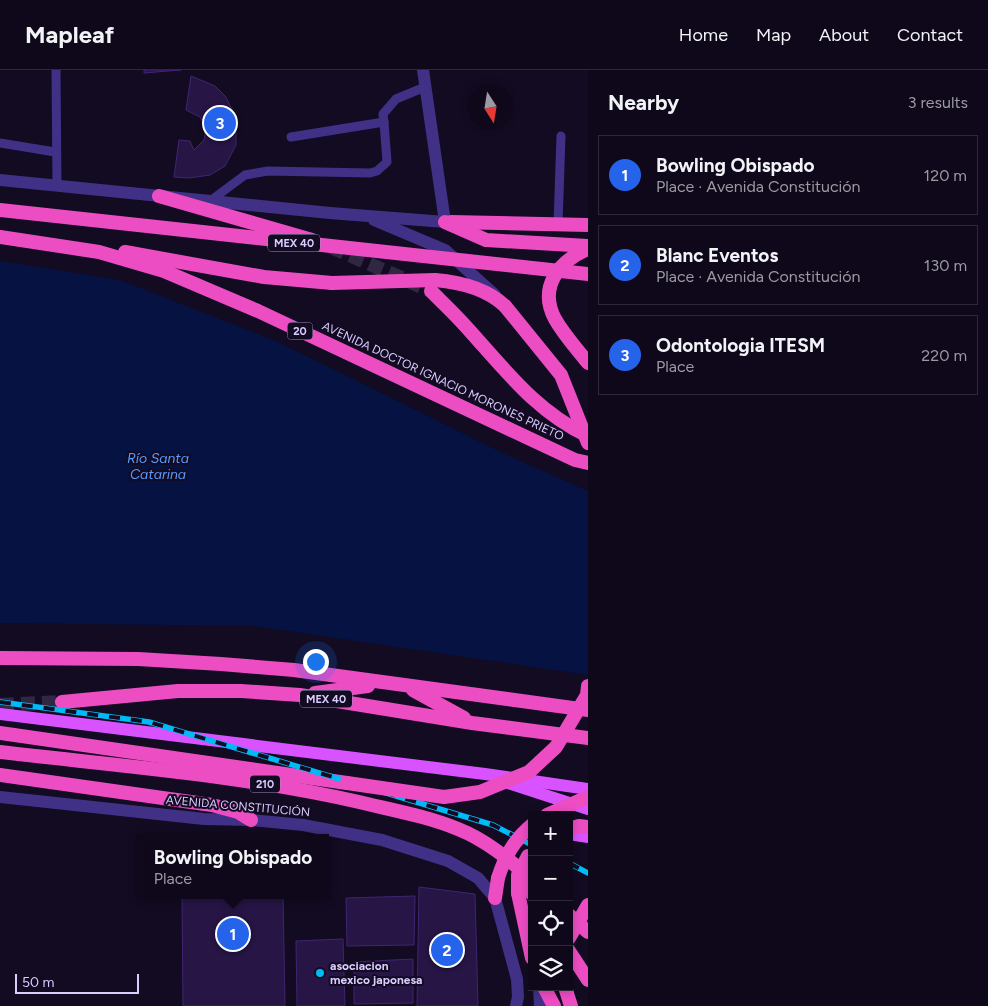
<!DOCTYPE html>
<html lang="en">
<head>
<meta charset="utf-8">
<style>
  body { margin:0; font-family:Figtree,sans-serif; background:#1c1627; color:#f1f3f6 }
  .controls { position:absolute; right:15px; bottom:15px; display:grid; overflow:hidden; border-radius:0px; box-shadow:0 2px 8px #0003 }
  .controls button { width:45px; height:45px; display:grid; place-items:center; padding:0; border:0; border-bottom:1px solid #2e2939; background:#0e081a; color:#f1f3f6; font:25px sans-serif }
  .compass { position:absolute; left:468px; top:15px; width:45px; height:45px; border-radius:50%; background:#0e081a; box-shadow:0 2px 8px #0003; rotate:168deg }
  .scale { position:absolute; left:15px; bottom:12px; width:124px; box-sizing:border-box; padding-left:5px; border:2px solid #d9ccff; border-top:0; font-size:14px; line-height:18px; white-space:nowrap; color:#d9ccff; -webkit-text-stroke:4px #120b22; paint-order:stroke }
  .you { position:absolute; left:315px; top:591px; width:18px; height:18px; margin:-12px; border:4px solid #fff; border-radius:50%; background:#1a73e8; box-shadow:0 0 0 8px #1a73e833 }
  .badge { display:grid; place-items:center; width:32px; height:32px; border-radius:50%; background:#2563eb; color:#fff; font-size:16px; font-weight:700 }
  .pin { position:absolute; translate:-50% -50%; border:2px solid #fff; box-shadow:0 1px 5px #0006 }
  .popup { position:absolute; left:137px; top:764px; width:192px; height:65px; box-sizing:border-box; display:grid; place-content:center; border-radius:0px; background:#0e081a; filter:drop-shadow(0 1px 4px #0005); font-size:16px; white-space:nowrap; color:#9b9aa2 }
  .popup b { font-size:19px; color:#f1f3f6 }
  .popup::after { content:''; position:absolute; left:50%; top:100%; margin-left:-10px; border:10px solid transparent; border-top-color:#0e081a }
  .list { margin:0; padding:0; list-style:none }
  h2 { display:flex; justify-content:space-between; align-items:center; height:65px; margin:0; padding:0 20px; font-size:21px }
  h2 small { font-size:16px; font-weight:400; color:#9b9aa2 }
  .list li { display:grid; grid-template-columns:32px 1fr auto; gap:15px; align-items:center; box-sizing:border-box; height:80px; margin:0 10px 10px; padding:0 10px; border:1px solid #2e2939; border-radius:0px }
  .list b { display:block; font-size:19px; white-space:nowrap }
  .list p { margin:0; font-size:16px; white-space:nowrap; color:#9b9aa2 }
  .list em { font-size:16px; font-style:normal; color:#9b9aa2 }
  .icon { flex:none; width:28px; height:28px; fill:none; stroke:currentColor; stroke-width:2; stroke-linecap:round; stroke-linejoin:round }
  .map { position:relative; flex:none; width:588px; height:936px; overflow:hidden }
  header { display:flex; align-items:center; gap:30px; box-sizing:border-box; height:70px; padding:0 25px; background:#0e081a; border-bottom:1px solid #2e2939 }
  header strong { font-size:24px }
  nav { display:flex; gap:28px; margin-inline-start:auto; font-size:18px }
  main { display:flex }
  aside { flex:1; background:#0e081a }
  .map>svg:first-child { display:block }
  .water { fill:#051242 }
  .building { fill:#261545; stroke:#402573 }
  .lines { fill:none; stroke-linecap:round; stroke-linejoin:round }
  .trunk-tunnel { stroke:#302843; stroke-width:14; stroke-dasharray:14 7; stroke-linecap:butt }
  .service { stroke:#413186; stroke-width:9 }
  .tertiary { stroke:#413186; stroke-width:12 }
  .primary { stroke:#d853ff; stroke-width:12 }
  .trunk { stroke:#ec4dc2; stroke-width:14 }
  .rail-casing { stroke:#00baf7; stroke-width:5.5 }
  .rail { stroke:#120b22; stroke-width:4; stroke-dasharray:11; stroke-linecap:butt }
  .trunk-bridge { stroke:#ec4dc2; stroke-width:14 }
  .poi-dot { fill:#00baf7; stroke:#120b22; stroke-width:2 }
  .labels { text-anchor:middle; stroke-width:4; stroke-linejoin:round; paint-order:stroke }
  .shield { fill:#120b22; stroke:#9d92bd; stroke-width:1 }
  .shield-label { font-size:11px; font-weight:bold; fill:#d9ccff }
  .street-label { font-size:12px; fill:#d9ccff; stroke:#120b22 }
  .poi-label { font-size:12px; font-weight:bold; fill:#d9ccff; stroke:#120b22; text-anchor:start }
  .water-label { font-size:14px; font-style:italic; fill:#5a9bff; stroke:#120b22 }
</style>
</head>
<body>
<header>
<strong>Mapleaf</strong>
<nav><a>Home</a><a>Map</a><a>About</a><a>Contact</a></nav>
</header>
<main>
<div class="map">
<svg width="588" height="936" viewBox="0 0 588 936">
  <rect width="100%" height="100%" fill="#120b22"/>
  <path class="water" d="M0 191 120 210 276 271 507 385 588 421V605L254 556 0 553Z"/>
  <g class="building">
    <path d="M144 0H181L144 3Z"/>
    <path d="M191 6 215 16 226 27 236 48V75L225 96 210 105 189 108 174 107 179 70 190 71 194 80 204 70 206 58 200 47 186 40Z"/>
    <path d="M419 817 475 824 478 936H417Z"/>
    <path d="M182 825H283L285 936H183Z"/>
    <path d="M415 826 414 875 347 876 346 828Z"/>
    <path d="M343 869 345 936H297L296 871Z"/>
    <path d="M413 889V933L354 934V892Z"/>
  </g>
  <g class="lines">
    <g class="trunk-tunnel">
      <path d="M331 177 431 221"/>
      <path d="M0 635 62 632"/>
    </g>
    <g class="service">
      <path d="M56 0 57 116"/>
      <path d="M291 67 384 52 383 44 396 29 425 17"/>
      <path d="M0 73 55 82"/>
      <path d="M210 131 245 105 268 101 370 103 377 101 387 92 384 52"/>
      <path d="M558 154 561 66"/>
    </g>
    <g class="tertiary">
      <path d="M0 110 330 143 445 152 423 0"/>
      <path d="M374 150 445 180 495 225"/>
      <path d="M0 727 204 749 251 750 303 755 382 770 448 791 478 808 495 828 517 909 518 927 516 936"/>
      <path d="M539 917 540 936"/>
    </g>
    <g class="primary">
      <path d="M0 644 485 704 588 719"/>
      <path d="M505 712 588 739"/>
      <path d="M569 764 588 767"/>
    </g>
    <g class="trunk">
      <path d="M159 126 312 170"/>
      <path d="M445 152 486 170 588 176"/>
      <path d="M451 152 588 155"/>
      <path d="M0 167 99 182 164 201 258 241 575 390 588 393"/>
      <path d="M588 179C559 191 538 217 555 249 564 265 577 279 588 293"/>
      <path d="M125 182 264 207 332 213"/>
      <path d="M435 210C459 212 487 219 505 236"/>
      <path d="M431 221C444 234 457 246 469 260 506 301 537 342 588 366"/>
      <path d="M0 588 138 589 221 594 294 600 588 640"/>
      <path d="M413 620 464 648"/>
      <path d="M315 623 368 616"/>
      <path d="M62 632 178 621H241L300 625 472 653 588 668"/>
      <path d="M0 663 347 713"/>
      <path d="M0 682C120 696 241 705 359 732 392 740 426 746 458 759 486 770 510 790 532 810"/>
      <path d="M0 705 212 735 238 742 251 750"/>
      <path d="M569 759 579 756 588 757"/>
      <path d="M521 804 532 824"/>
      <path d="M518 823 532 888"/>
      <path d="M495 828 498 808"/>
      <path d="M569 845 588 862"/>
      <path d="M569 881 588 910"/>
      <path d="M544 917 554 936"/>
      <path d="M565 917 571 936"/>
    </g>
    <defs>
      <g id="rail">
        <path d="M0 632 149 652 493 755 532 775"/>
        <path d="M569 793 588 803"/>
      </g>
    </defs>
    <use href="#rail" class="rail-casing"/>
    <use href="#rail" class="rail"/>
    <g class="trunk-bridge">
      <path d="M0 140 588 204"/>
      <path d="M332 213 435 210"/>
      <path d="M505 236 561 305 588 373"/>
      <path d="M347 713 444 727 480 722 529 702 556 677 587 625 588 616"/>
      <path d="M547 745 588 727"/>
      <path d="M498 808C505 786 514 770 532 755"/>
      <path d="M518 823V805L528 786"/>
      <path d="M569 868 588 835"/>
    </g>
  </g>
  <circle class="poi-dot" cx="320" cy="903" r="5"/>
  <g class="labels">
    <g class="shield">
      <rect x="268" y="164.5" width="52" height="17" rx="4"/>
      <rect x="287.5" y="252.5" width="25" height="17" rx="4"/>
      <rect x="300" y="620.5" width="52" height="17" rx="4"/>
      <rect x="250" y="705.5" width="30" height="17" rx="4"/>
    </g>
    <g class="shield-label">
      <text x="294" y="177">MEX 40</text>
      <text x="300" y="265">20</text>
      <text x="326" y="633">MEX 40</text>
      <text x="265" y="718">210</text>
    </g>
    <g class="street-label">
      <text transform="translate(443 311) rotate(25)" y="4">AVENIDA DOCTOR IGNACIO MORONES PRIETO</text>
      <text transform="translate(238 736) rotate(5)" y="4">AVENIDA CONSTITUCIÓN</text>
    </g>
    <g class="poi-label">
      <text x="330" y="900">asociacion<tspan x="330" dy="14">mexico japonesa</tspan></text>
    </g>
    <g class="water-label">
      <text x="158" y="393">Río Santa<tspan x="158" dy="16">Catarina</tspan></text>
    </g>
  </g>
</svg>
<div class="controls">
<button>+</button>
<button>−</button>
<button><svg class="icon" aria-label="locate" viewBox="0 0 24 24"><circle cx="12" cy="12" r="6"/><path d="M12 2v4M12 18v4M2 12h4M18 12h4"/></svg></button>
<button><svg class="icon" aria-label="layers" viewBox="0 0 24 24"><path d="M12 4l9 5-9 5-9-5zM3 14l9 5 9-5"/></svg></button>
</div>
<svg class="compass" viewBox="-18 -18 36 36"><path d="M0-13l5 13h-10z" fill="#e53935"/><path d="M0 13l5-13h-10z" fill="#9b9aa2"/></svg>
<div class="scale">50 m</div>
<div class="you"></div>
<div class="pin badge" style="left:233px;top:864px">1</div>
<div class="popup"><b>Bowling Obispado</b>Place</div>
<div class="pin badge" style="left:447px;top:880px">2</div>
<div class="pin badge" style="left:220px;top:53px">3</div>
</div>
<aside>
<h2>Nearby<small>3 results</small></h2>
<ul class="list">
<li><span class="badge">1</span><div><b>Bowling Obispado</b><p>Place · Avenida Constitución</p></div><em>120 m</em></li>
<li><span class="badge">2</span><div><b>Blanc Eventos</b><p>Place · Avenida Constitución</p></div><em>130 m</em></li>
<li><span class="badge">3</span><div><b>Odontologia ITESM</b><p>Place</p></div><em>220 m</em></li>
</ul>
</aside>
</main>
</body>
</html>
